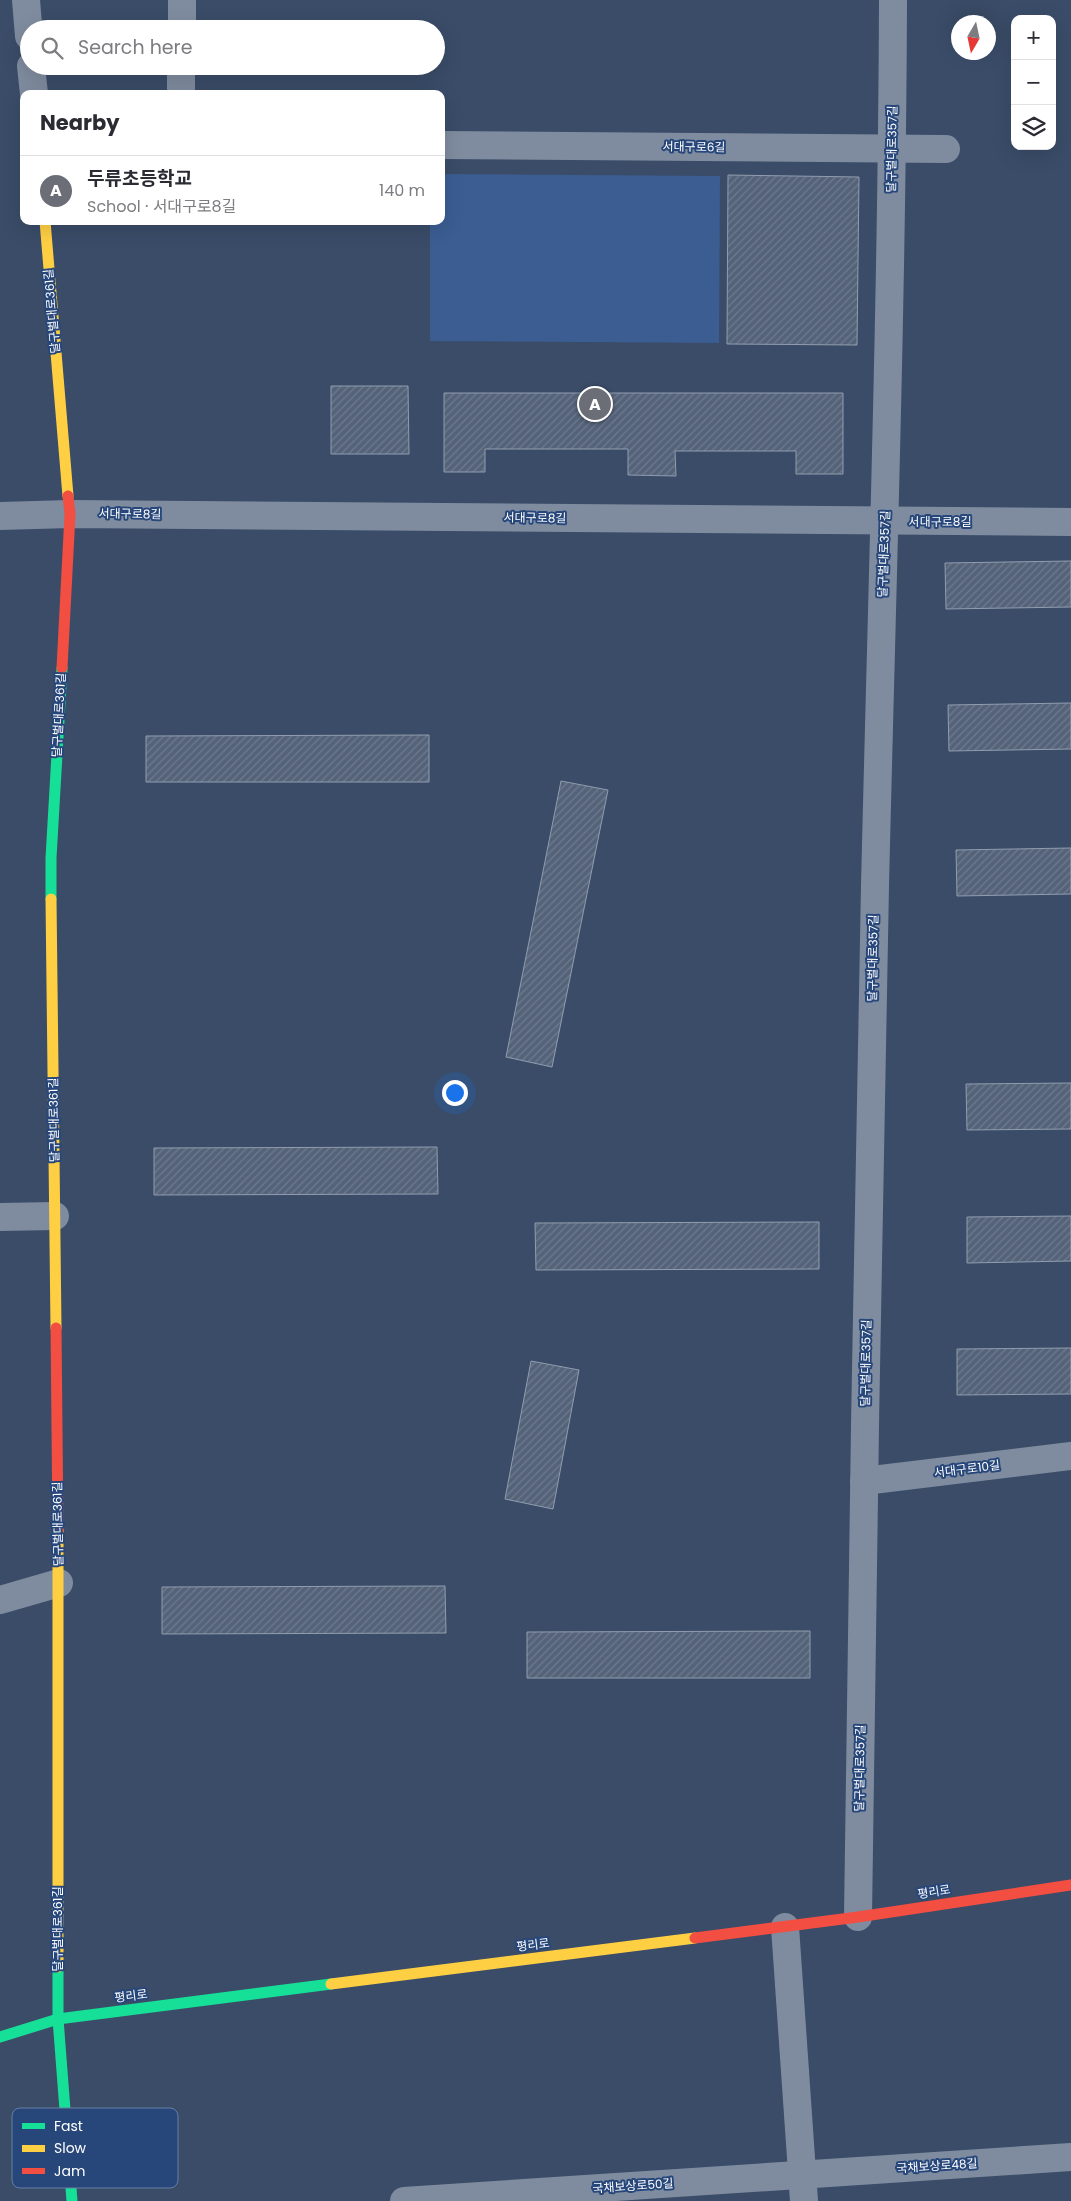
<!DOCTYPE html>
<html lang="en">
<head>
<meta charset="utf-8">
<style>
  body { margin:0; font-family:Poppins,"Noto Sans KR",sans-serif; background:#f2f2f3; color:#2b2b33 }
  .controls { position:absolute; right:15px; top:15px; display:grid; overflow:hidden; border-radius:10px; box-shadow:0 5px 20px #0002 }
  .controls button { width:45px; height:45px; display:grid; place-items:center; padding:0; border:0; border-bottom:1px solid #e1e1e2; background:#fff; color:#2b2b33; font:25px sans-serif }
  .compass { position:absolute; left:951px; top:15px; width:45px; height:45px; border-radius:50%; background:#fff; box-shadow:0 5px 20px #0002; rotate:189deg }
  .you { position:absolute; left:454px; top:1092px; width:18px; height:18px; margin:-12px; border:4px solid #fff; border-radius:50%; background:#1a73e8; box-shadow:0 0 0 8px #1a73e833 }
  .badge { display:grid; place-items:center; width:32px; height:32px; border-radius:50%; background:#6b6e77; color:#fff; font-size:16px; font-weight:700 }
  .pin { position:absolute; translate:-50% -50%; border:2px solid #fff; box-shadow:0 1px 5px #0006 }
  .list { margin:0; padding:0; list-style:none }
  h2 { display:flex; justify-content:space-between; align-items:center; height:65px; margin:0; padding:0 20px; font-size:21px }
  h2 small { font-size:16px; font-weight:400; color:#7c7c81 }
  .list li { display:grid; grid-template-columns:32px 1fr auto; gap:15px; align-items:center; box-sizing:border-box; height:70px; padding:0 20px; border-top:1px solid #e1e1e2 }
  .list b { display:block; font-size:19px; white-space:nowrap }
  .list p { margin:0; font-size:16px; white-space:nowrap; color:#7c7c81 }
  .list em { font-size:16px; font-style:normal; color:#7c7c81 }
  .icon { flex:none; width:28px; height:28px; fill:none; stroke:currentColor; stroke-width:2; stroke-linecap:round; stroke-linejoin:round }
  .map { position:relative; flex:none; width:1071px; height:2201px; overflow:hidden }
  .search { position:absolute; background:#fff; box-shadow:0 5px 20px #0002; left:20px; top:20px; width:425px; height:55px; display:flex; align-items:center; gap:12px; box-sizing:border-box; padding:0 18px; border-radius:28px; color:#7c7c81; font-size:19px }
  .panel { position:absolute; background:#fff; box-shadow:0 5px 20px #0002; left:20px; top:90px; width:425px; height:135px; border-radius:10px }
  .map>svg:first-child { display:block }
  .grass { fill:#3b5d92 }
  .building { fill:url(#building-hatch); stroke:#919dae }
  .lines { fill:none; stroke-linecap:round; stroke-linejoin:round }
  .street { stroke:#7f8c9f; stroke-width:28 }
  .fast { stroke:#16e098; stroke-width:11 }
  .slow { stroke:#ffcf43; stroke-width:11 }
  .jam { stroke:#f24e42; stroke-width:11 }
  .labels { text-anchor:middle; stroke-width:4; stroke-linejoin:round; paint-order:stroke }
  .street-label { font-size:12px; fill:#fff; stroke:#27477b }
  .key { fill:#27477b; stroke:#687ea3; stroke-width:1 }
  .key-label { font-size:14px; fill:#fff }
</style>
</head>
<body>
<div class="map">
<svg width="1071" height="2201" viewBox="0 0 1071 2201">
  <defs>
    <pattern id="building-hatch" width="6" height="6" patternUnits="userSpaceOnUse" patternTransform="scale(1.25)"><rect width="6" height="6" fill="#55637a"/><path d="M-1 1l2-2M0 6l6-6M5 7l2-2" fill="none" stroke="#6e7a8e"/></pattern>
  </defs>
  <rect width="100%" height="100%" fill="#3a4c68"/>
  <path class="grass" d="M441 174 720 176 719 343 430 341V221H441Z"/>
  <g class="building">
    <path d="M728 175 859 177 857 345 727 344Z"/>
    <path d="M331 386H408L409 454H331Z"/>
    <path d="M444 393H843V474H796V451H675L676 476 628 475V449H485V472H444Z"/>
    <path d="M1071 561V607L946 609 945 563Z"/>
    <path d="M1071 703V749L949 751 948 705Z"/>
    <path d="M429 735V782H146V736Z"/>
    <path d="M561 781 608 790 552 1067 506 1057Z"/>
    <path d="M1071 848V894L957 896 956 850Z"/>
    <path d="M1071 1083V1129L967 1130 966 1084Z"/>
    <path d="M437 1147 438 1194 154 1195V1148Z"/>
    <path d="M1071 1216V1261L967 1263V1217Z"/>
    <path d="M819 1222V1269L536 1270 535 1223Z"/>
    <path d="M1071 1348V1394L957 1395V1349Z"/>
    <path d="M531 1361 579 1370 553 1509 505 1499Z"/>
    <path d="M445 1586 446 1633 162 1634V1587Z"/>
    <path d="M810 1631V1678H527V1632Z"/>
  </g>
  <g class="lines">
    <g class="street">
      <path d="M26 0 29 36"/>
      <path d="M182 29V0"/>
      <path d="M31 66 34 94"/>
      <path d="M181 94V66"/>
      <path d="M441 145 946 149"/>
      <path d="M0 516 70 514 1071 522"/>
      <path d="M0 1217 55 1216"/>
      <path d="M864 1481 1071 1456"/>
      <path d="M0 1600 59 1583"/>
      <path d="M858 1917C863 1573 867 1230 875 886 882 591 892 296 893 0"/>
      <path d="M785 1927 804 2201"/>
      <path d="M404 2201 1071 2157"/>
    </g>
    <g class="fast">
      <path d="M51 899V858L62 668"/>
      <path d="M58 1967V2019L72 2201"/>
      <path d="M0 2037 58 2019 331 1984"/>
    </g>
    <g class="slow">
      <path d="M45 221 68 496"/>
      <path d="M51 899 56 1328"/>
      <path d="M58 1967V1530"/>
      <path d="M331 1984 695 1938"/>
    </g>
    <g class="jam">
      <path d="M62 668 70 514 68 496"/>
      <path d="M56 1328 58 1530"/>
      <path d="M695 1938 858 1917 1071 1885"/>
    </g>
  </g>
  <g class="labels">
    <g class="street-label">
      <text transform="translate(694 147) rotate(1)" y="4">서대구로6길</text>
      <text transform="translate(892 149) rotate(-89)" y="4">달구벌대로357길</text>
      <text transform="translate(52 311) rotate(-95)" y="4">달구벌대로361길</text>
      <text transform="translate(130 514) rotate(1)" y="4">서대구로8길</text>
      <text transform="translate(535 518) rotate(1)" y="4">서대구로8길</text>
      <text x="940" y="526">서대구로8길</text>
      <text transform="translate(884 554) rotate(-88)" y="4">달구벌대로357길</text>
      <text transform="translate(59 715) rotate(-87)" y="4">달구벌대로361길</text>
      <text transform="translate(873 958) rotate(-89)" y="4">달구벌대로357길</text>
      <text transform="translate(54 1120) rotate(-91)" y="4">달구벌대로361길</text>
      <text transform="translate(866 1363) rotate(-89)" y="4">달구벌대로357길</text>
      <text transform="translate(967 1469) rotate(-7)" y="4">서대구로10길</text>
      <text transform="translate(58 1524) rotate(-91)" y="4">달구벌대로361길</text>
      <text transform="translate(860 1768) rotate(-89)" y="4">달구벌대로357길</text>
      <text transform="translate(934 1892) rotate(-9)" y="4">평리로</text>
      <text transform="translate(58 1929) rotate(-90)" y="4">달구벌대로361길</text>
      <text transform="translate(533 1945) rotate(-7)" y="4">평리로</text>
      <text transform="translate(131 1996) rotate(-7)" y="4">평리로</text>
      <text transform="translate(937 2166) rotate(-4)" y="4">국채보상로48길</text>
      <text transform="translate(633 2186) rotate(-4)" y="4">국채보상로50길</text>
    </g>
  </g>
  <rect x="12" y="2108" width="166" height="80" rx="8" class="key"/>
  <rect x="22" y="2123" width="23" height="6" fill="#16e098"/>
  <rect x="22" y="2145" width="23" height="7" fill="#ffcf43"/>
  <rect x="22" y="2168" width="23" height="6" fill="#f24e42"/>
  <g class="key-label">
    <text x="54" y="2131">Fast</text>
    <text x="54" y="2153">Slow</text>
    <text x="54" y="2176">Jam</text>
  </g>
</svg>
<div class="controls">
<button>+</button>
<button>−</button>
<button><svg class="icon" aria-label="layers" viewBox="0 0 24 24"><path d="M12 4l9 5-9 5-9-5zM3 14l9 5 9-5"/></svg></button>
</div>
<svg class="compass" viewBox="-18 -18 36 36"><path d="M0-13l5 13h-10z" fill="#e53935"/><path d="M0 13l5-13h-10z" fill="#7c7c81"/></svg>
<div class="you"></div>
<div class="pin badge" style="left:595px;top:404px">A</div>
<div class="search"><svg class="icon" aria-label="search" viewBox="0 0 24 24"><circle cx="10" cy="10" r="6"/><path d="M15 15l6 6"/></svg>Search here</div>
<section class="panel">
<h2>Nearby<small></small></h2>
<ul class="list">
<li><span class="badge">A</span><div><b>두류초등학교</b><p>School · 서대구로8길</p></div><em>140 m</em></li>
</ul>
</section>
</div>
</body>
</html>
